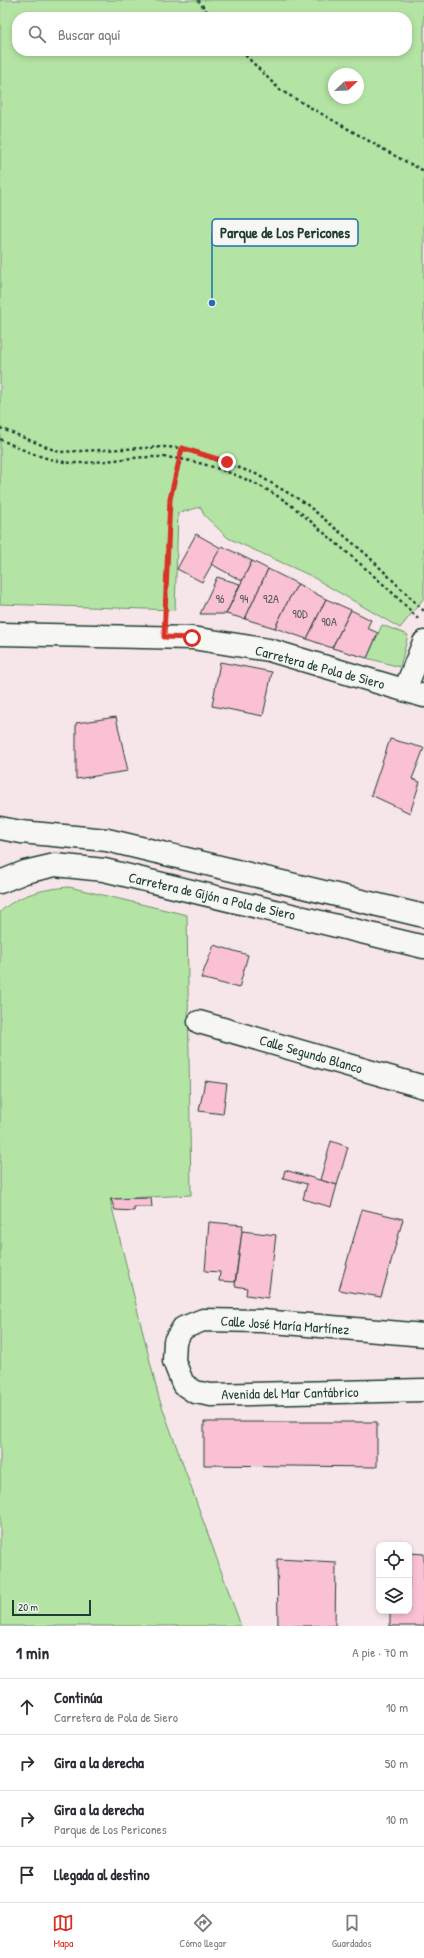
<!DOCTYPE html>
<html lang="es">
<head>
<meta charset="utf-8">
<style>
  body { margin:0; font-family:"Patrick Hand",sans-serif; background:#f7f7f7; color:#2b2b33 }
  .controls { position:absolute; right:12px; bottom:12px; display:grid; overflow:hidden; border-radius:8px; box-shadow:0 2px 6px #0003 }
  .controls button { width:36px; height:36px; display:grid; place-items:center; padding:0; border:0; border-bottom:1px solid #e1e1e2; background:#fff; color:#2b2b33; font:20px sans-serif }
  .compass { position:absolute; left:328px; top:68px; width:36px; height:36px; border-radius:50%; background:#fff; box-shadow:0 2px 6px #0003; rotate:67deg }
  .scale { position:absolute; left:12px; bottom:10px; width:79px; box-sizing:border-box; padding-left:4px; border:2px solid #1f3d34; border-top:0; font-size:11px; line-height:14px; white-space:nowrap; color:#1f3d34; -webkit-text-stroke:3px #f6f6f2; paint-order:stroke }
  .stop { position:absolute; width:12px; height:12px; margin:-9px; border:3px solid #d93025; border-radius:50%; background:#fff }
  .stop.end { background:#d93025; border-color:#fff; box-shadow:0 1px 4px #0008 }
  .list { margin:0; padding:0; list-style:none }
  h2 { display:flex; justify-content:space-between; align-items:center; height:52px; margin:0; padding:0 16px; font-size:17px }
  h2 small { font-size:13px; font-weight:400; color:#7c7c81 }
  .list li { display:grid; grid-template-columns:26px 1fr auto; gap:12px; align-items:center; box-sizing:border-box; height:56px; padding:0 16px; border-top:1px solid #e1e1e2 }
  .list b { display:block; font-size:15px; white-space:nowrap }
  .list p { margin:0; font-size:13px; white-space:nowrap; color:#7c7c81 }
  .list em { font-size:13px; font-style:normal; color:#7c7c81 }
  .icon { flex:none; width:22px; height:22px; fill:none; stroke:currentColor; stroke-width:2; stroke-linecap:round; stroke-linejoin:round }
  .map { position:relative; flex:none; width:424px; height:1626px; overflow:hidden }
  .search { position:absolute; background:#fff; box-shadow:0 2px 6px #0003; left:12px; right:12px; top:12px; height:44px; display:flex; align-items:center; gap:10px; box-sizing:border-box; padding:0 14px; border-radius:16px; color:#7c7c81; font-size:15px }
  .sheet { height:276px; background:#fff }
  nav { display:flex; justify-content:space-around; align-items:center; box-sizing:border-box; height:56px; border-top:1px solid #e1e1e2; background:#fff; font-size:11px; color:#7c7c81 }
  nav a { display:grid; justify-items:center; gap:2px }
  nav .on { color:#d93025 }
  .map>svg:first-child { display:block }
  .green { fill:#b4e4a4; stroke:#6a906c; fill-rule:evenodd }
  .building { fill:#fac1d4; stroke:#1f3d34 }
  .lines { fill:none; stroke-linecap:round; stroke-linejoin:round }
  .street-casing { stroke:#1f3d34; stroke-width:25 }
  .secondary-casing { stroke:#1f3d34; stroke-width:25 }
  .path { stroke:#1f3d34; stroke-width:2.5; stroke-dasharray:3 3; stroke-linecap:butt }
  .street { stroke:#f6f6f2; stroke-width:22 }
  .secondary { stroke:#f6f6f2; stroke-width:22 }
  .route { stroke:#d93025; stroke-width:5 }
  .labels { text-anchor:middle; stroke-width:3; stroke-linejoin:round; paint-order:stroke }
  .number-label { font-size:12px; fill:#565e5c }
  .street-label { font-size:14px; fill:#1f3d34; stroke:#f6f6f2 }
  .leader { fill:none; stroke:#1f6fb2; stroke-width:1.5 }
  .callout-dot { fill:#1f6fb2; stroke:#f6f6f2; stroke-width:1.5 }
  .callout { fill:#f6f6f2; stroke:#1f6fb2; stroke-width:1.5 }
  .callout-label { font-size:15px; text-anchor:middle; font-weight:bold; fill:#1f3d34 }
</style>
</head>
<body>
<div class="map">
<svg width="424" height="1626" viewBox="0 0 424 1626">
  <rect width="100%" height="100%" fill="#f7e6e9"/>
  <filter id="ink" filterUnits="userSpaceOnUse"><feTurbulence type="fractalNoise" baseFrequency=".025" numOctaves="2"/><feDisplacementMap in="SourceGraphic" scale="8" xChannelSelector="R" yChannelSelector="G"/><feConvolveMatrix kernelMatrix="1 2 1 2 8 2 1 2 1" color-interpolation-filters="sRGB"/></filter>
  <g filter="url(#ink)">
    <g class="green">
      <path d="M0 0H424V598L400 628 309 575 228 538 204 515 201 507 178 513 175 610 0 604ZM17 17H407V51H17ZM334 74H358V98H334Z"/>
      <path d="M382 625 408 635 400 667 367 658Z"/>
      <path d="M69 887 187 915 191 1195 110 1199 159 1398 241 1626H0V912C19 894 44 889 69 887Z"/>
    </g>
    <g class="building">
      <path d="M196 534 221 548 202 582 177 569Z"/>
      <path d="M222 546 252 561 242 581 211 564Z"/>
      <path d="M252 561 268 569 245 619 226 614Z"/>
      <path d="M268 569 298 584 289 599 275 628 245 619Z"/>
      <path d="M217 577 240 584 226 614H200Z"/>
      <path d="M298 584 326 599 307 639 275 628 289 599Z"/>
      <path d="M326 599 351 610 332 648 307 639Z"/>
      <path d="M351 610 371 620 367 628 378 633 367 658 332 648Z"/>
      <path d="M220 662 272 672 263 716 212 706Z"/>
      <path d="M116 717 128 771 76 779V723Z"/>
      <path d="M390 739 424 748 412 779 420 782 410 813 371 795Z"/>
      <path d="M214 945 248 955 239 988 201 978Z"/>
      <path d="M205 1081 227 1084 223 1114 199 1111Z"/>
      <path d="M331 1141 348 1147 337 1185 320 1180Z"/>
      <path d="M285 1170 337 1185 331 1207 303 1199 307 1184 283 1178Z"/>
      <path d="M151 1198 152 1207H134V1211L115 1210 111 1199Z"/>
      <path d="M362 1209 403 1219 381 1297 339 1290Z"/>
      <path d="M209 1222 243 1225 235 1282 219 1281 220 1272 205 1271Z"/>
      <path d="M242 1231 276 1235 268 1298 246 1295 247 1288 235 1286Z"/>
      <path d="M204 1422H377V1467L204 1465Z"/>
      <path d="M409 1553 424 1554V1626H390V1611H409Z"/>
      <path d="M277 1559 336 1562 335 1626H278Z"/>
    </g>
    <g class="lines">
      <defs>
        <g id="street">
          <path d="M0 634 192 638 269 650 424 696"/>
          <path d="M405 690 424 642"/>
          <path d="M199 1022 424 1087"/>
          <path d="M424 1335 262 1321 203 1320 183 1328 175 1341 174 1361 183 1384 195 1392 211 1395 424 1390"/>
        </g>
        <g id="secondary">
          <path d="M0 828 21 832 107 840 424 916"/>
          <path d="M0 882 25 872 55 865 104 870 424 947"/>
        </g>
      </defs>
      <use href="#street" class="street-casing"/>
      <use href="#secondary" class="secondary-casing"/>
      <g class="path">
        <path d="M198 0 211 17"/>
        <path d="M241 51 280 90 397 157 424 171"/>
        <path d="M0 428 59 452 165 447 183 448 256 474 305 503 366 554 424 611"/>
        <path d="M0 439C24 451 54 464 81 463 108 462 135 456 162 457 199 459 248 477 279 497 297 508 313 524 329 537 359 563 391 589 418 619"/>
        <path d="M165 614 170 499 183 448"/>
      </g>
      <use href="#street" class="street"/>
      <use href="#secondary" class="secondary"/>
    </g>
  </g>
  <g class="lines" filter="url(#ink)">
    <path class="route" d="M192 638 164 637 170 499 182 448 227 462"/>
  </g>
  <g class="labels">
    <g class="number-label">
      <text x="220" y="603">96</text>
      <text x="244" y="603">94</text>
      <text x="271" y="603">92A</text>
      <text x="300" y="618">90D</text>
      <text x="329" y="626">90A</text>
    </g>
    <g class="street-label">
      <text transform="translate(320 667) rotate(15)" y="5">Carretera de Pola de Siero</text>
      <text transform="translate(212 896) rotate(13)" y="5">Carretera de Gijón a Pola de Siero</text>
      <text transform="translate(311 1054) rotate(16)" y="5">Calle Segundo Blanco</text>
      <text transform="translate(285 1325) rotate(4)" y="5">Calle José María Martínez</text>
      <text transform="translate(290 1393) rotate(-1)" y="5">Avenida del Mar Cantábrico</text>
    </g>
  </g>
  <path class="leader" d="M212 303L212 233"/>
  <circle class="callout-dot" cx="212" cy="303" r="4"/>
  <rect class="callout" x="212" y="219" width="146" height="27" rx="4"/>
  <g class="callout-label">
    <text x="285" y="238">Parque de Los Pericones</text>
  </g>
</svg>
<div class="controls">
<button><svg class="icon" aria-label="locate" viewBox="0 0 24 24"><circle cx="12" cy="12" r="6"/><path d="M12 2v4M12 18v4M2 12h4M18 12h4"/></svg></button>
<button><svg class="icon" aria-label="layers" viewBox="0 0 24 24"><path d="M12 4l9 5-9 5-9-5zM3 14l9 5 9-5"/></svg></button>
</div>
<svg class="compass" viewBox="-18 -18 36 36"><path d="M0-13l5 13h-10z" fill="#e53935"/><path d="M0 13l5-13h-10z" fill="#7c7c81"/></svg>
<div class="scale">20 m</div>
<div class="stop" style="left:192px;top:638px"></div>
<div class="stop end" style="left:227px;top:462px"></div>
<div class="search"><svg class="icon" aria-label="search" viewBox="0 0 24 24"><circle cx="10" cy="10" r="6"/><path d="M15 15l6 6"/></svg>Buscar aquí</div>
</div>
<section class="sheet">
<h2>1 min<small>A pie · 70 m</small></h2>
<ul class="list">
<li><svg class="icon" aria-label="ahead" viewBox="0 0 24 24"><path d="M12 20V5M6 11l6-6 6 6"/></svg><div><b>Continúa</b><p>Carretera de Pola de Siero</p></div><em>10 m</em></li>
<li><svg class="icon" aria-label="right" viewBox="0 0 24 24"><path d="M7 20v-9h11M14 6l5 5-5 5"/></svg><div><b>Gira a la derecha</b></div><em>50 m</em></li>
<li><svg class="icon" aria-label="right" viewBox="0 0 24 24"><path d="M7 20v-9h11M14 6l5 5-5 5"/></svg><div><b>Gira a la derecha</b><p>Parque de Los Pericones</p></div><em>10 m</em></li>
<li><svg class="icon" aria-label="arrive" viewBox="0 0 24 24"><path d="M6 21V4h12l-3 4 3 4H6"/></svg><div><b>Llegada al destino</b></div></li>
</ul>
</section>
<nav>
<a class="on"><svg class="icon" aria-label="map" viewBox="0 0 24 24"><path d="M3 6l6-2 6 2 6-2v14l-6 2-6-2-6 2zM9 4v14M15 6v14"/></svg>Mapa</a>
<a><svg class="icon" aria-label="directions" viewBox="0 0 24 24"><path d="M12 3l9 9-9 9-9-9zM9 14v-3h6M13 9l2 2-2 2"/></svg>Cómo llegar</a>
<a><svg class="icon" aria-label="saved" viewBox="0 0 24 24"><path d="M7 4h10v16l-5-4-5 4z"/></svg>Guardados</a>
</nav>
</body>
</html>
